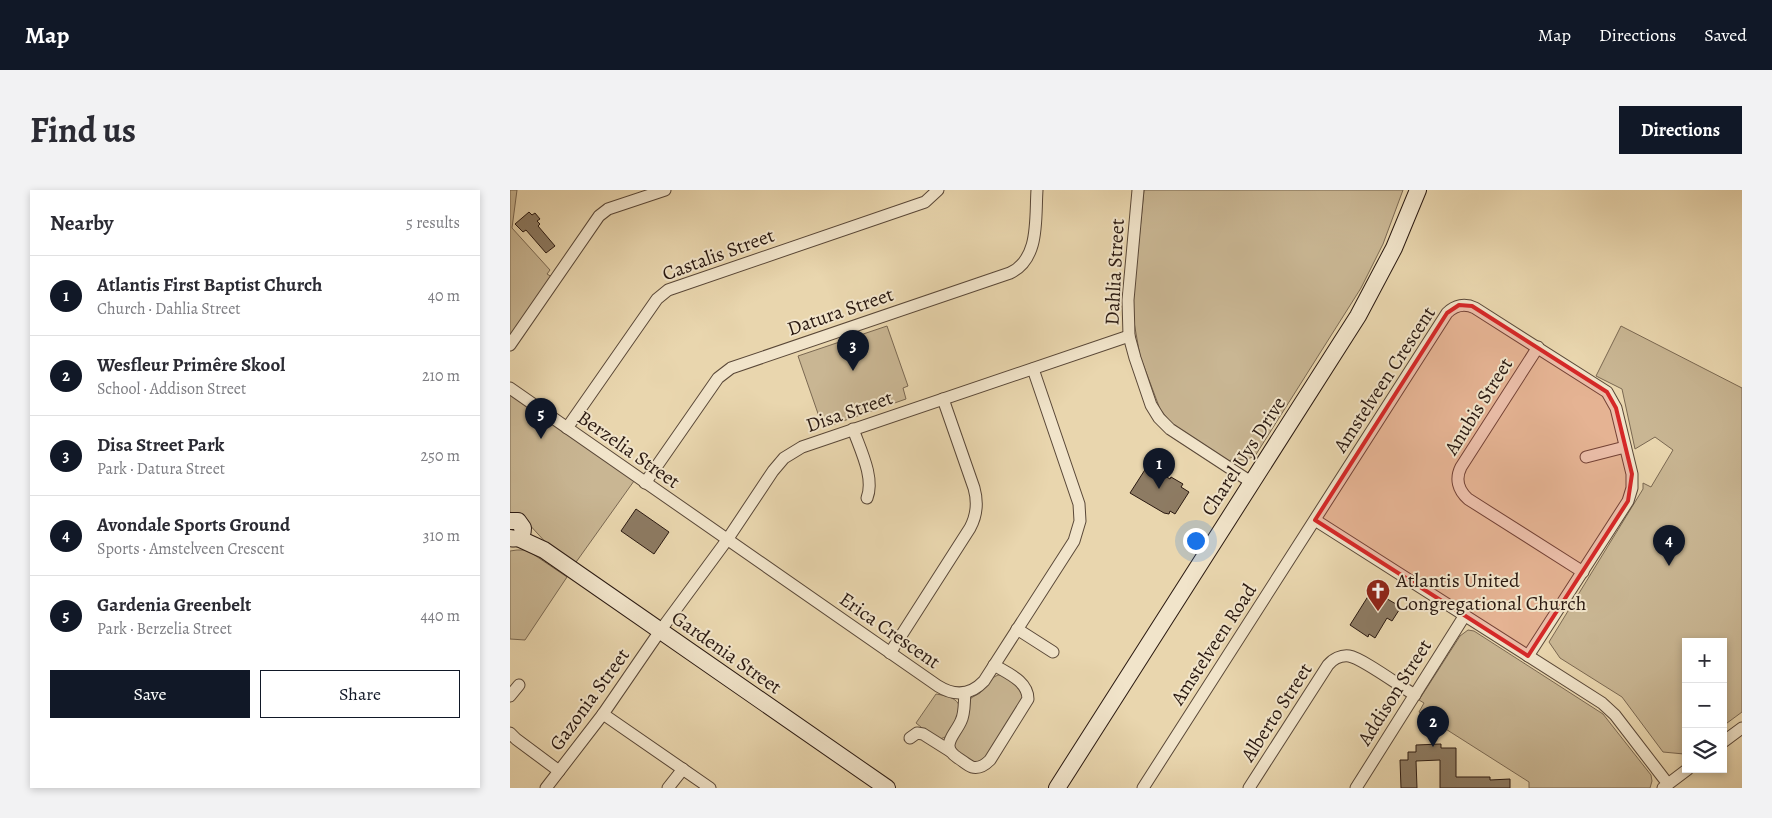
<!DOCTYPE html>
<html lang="en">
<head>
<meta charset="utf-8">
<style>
  body { margin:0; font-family:Alegreya,serif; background:#f2f2f3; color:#2b2b33 }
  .controls { position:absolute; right:15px; bottom:15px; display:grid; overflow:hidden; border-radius:0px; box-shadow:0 2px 8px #0003 }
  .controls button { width:45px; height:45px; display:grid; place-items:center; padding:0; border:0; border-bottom:1px solid #e1e1e2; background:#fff; color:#2b2b33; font:25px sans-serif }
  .you { position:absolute; left:685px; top:350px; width:18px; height:18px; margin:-12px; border:4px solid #fff; border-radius:50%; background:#1a73e8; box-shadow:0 0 0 8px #1a73e833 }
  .badge { display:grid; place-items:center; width:32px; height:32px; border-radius:50%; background:#111827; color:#fff; font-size:16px; font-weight:700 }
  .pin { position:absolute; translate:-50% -41px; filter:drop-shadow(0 1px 2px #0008) }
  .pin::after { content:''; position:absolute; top:26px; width:18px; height:15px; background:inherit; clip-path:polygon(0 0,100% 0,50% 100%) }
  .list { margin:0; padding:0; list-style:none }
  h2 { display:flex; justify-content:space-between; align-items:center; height:65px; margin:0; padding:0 20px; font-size:21px }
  h2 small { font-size:16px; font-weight:400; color:#7c7c81 }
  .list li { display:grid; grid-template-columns:32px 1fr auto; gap:15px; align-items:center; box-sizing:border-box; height:80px; padding:0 20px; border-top:1px solid #e1e1e2 }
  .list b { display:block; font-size:19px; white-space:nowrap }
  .list p { margin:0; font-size:16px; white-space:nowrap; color:#7c7c81 }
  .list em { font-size:16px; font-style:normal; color:#7c7c81 }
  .actions { display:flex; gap:10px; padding:15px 20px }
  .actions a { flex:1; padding:11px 0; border:1px solid #111827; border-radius:0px; text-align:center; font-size:18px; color:#111827 }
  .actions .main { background:#111827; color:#fff }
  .icon { flex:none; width:28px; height:28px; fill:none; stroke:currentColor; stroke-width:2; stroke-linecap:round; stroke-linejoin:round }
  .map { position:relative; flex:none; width:1232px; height:598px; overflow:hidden; border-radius:0px }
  header { display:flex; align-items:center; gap:30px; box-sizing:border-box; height:70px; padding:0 25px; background:#111827; color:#fff }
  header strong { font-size:24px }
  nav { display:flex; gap:28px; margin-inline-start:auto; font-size:18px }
  .intro { display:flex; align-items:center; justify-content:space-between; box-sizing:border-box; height:120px; padding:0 30px }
  h1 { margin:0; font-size:35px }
  .button { padding:12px 22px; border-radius:0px; background:#111827; color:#fff; font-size:18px; font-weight:700 }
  main { display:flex; gap:30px; padding:0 30px }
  aside { flex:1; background:#fff; border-radius:0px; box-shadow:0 2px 8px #0003 }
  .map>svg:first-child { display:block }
  .green { fill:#c9b693; stroke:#7a6852 }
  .building { fill:#8d7b63; stroke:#2a1911 }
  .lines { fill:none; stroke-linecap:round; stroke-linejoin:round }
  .street-casing { stroke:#5a4838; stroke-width:13 }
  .secondary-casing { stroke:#2a1911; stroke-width:18 }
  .street { stroke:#f1e4ca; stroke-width:11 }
  .secondary { stroke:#f1e4ca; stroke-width:16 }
  .marked { fill:#d62828; fill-opacity:0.2; stroke:#d62828; stroke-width:4; stroke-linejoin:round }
  .labels { text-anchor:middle; stroke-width:4; stroke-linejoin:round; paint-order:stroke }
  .street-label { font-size:20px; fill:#2a1911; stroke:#f1e4ca }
  .poi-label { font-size:20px; fill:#2a1911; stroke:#f1e4ca; text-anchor:start }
</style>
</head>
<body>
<header>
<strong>Map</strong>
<nav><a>Map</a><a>Directions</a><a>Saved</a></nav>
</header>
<div class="intro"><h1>Find us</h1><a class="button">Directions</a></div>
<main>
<aside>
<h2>Nearby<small>5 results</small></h2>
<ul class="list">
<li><span class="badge">1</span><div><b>Atlantis First Baptist Church</b><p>Church · Dahlia Street</p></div><em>40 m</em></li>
<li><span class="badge">2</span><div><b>Wesfleur Primêre Skool</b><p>School · Addison Street</p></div><em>210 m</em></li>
<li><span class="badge">3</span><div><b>Disa Street Park</b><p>Park · Datura Street</p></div><em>250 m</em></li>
<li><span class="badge">4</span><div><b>Avondale Sports Ground</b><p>Sports · Amstelveen Crescent</p></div><em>310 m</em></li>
<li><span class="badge">5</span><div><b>Gardenia Greenbelt</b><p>Park · Berzelia Street</p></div><em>440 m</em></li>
</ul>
<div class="actions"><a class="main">Save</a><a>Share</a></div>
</aside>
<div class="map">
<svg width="1232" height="598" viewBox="0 0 1232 598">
  <rect width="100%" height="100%" fill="#e9d6ae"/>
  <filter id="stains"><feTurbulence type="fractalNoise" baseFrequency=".004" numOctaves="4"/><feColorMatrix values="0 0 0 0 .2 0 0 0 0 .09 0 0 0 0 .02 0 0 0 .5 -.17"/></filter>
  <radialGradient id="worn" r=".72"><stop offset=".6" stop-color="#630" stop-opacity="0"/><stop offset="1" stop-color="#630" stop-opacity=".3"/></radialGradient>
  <g class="green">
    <path d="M0 0H7L2 38 40 80 37 84 42 87 0 147Z"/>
    <path d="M634 0H893L873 54 851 98 745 266 735 270 723 269 719 271 662 234 650 219 630 166 624 132 623 109Z"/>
    <path d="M377 136 398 196 393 198 396 209 313 238 288 166Z"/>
    <path d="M1111 136 1232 198V522L1213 536V452H1176V563L1174 564 1153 562 1112 507 1050 468 1039 452 1133 299V293L1141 297 1163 260 1145 247 1125 259 1112 199 1086 186Z"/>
    <path d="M0 205 124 291 64 375 40 357 16 331 0 322Z"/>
    <path d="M7 360H17L57 387 15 450 0 449V361Z"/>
    <path d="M958 440 964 441 1093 524 1141 585 1142 591 1140 598H1019V592L909 522 914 513 909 510 950 446Z"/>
    <path d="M488 485H491L511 497 515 504 476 569 465 574 446 562 443 551 461 508 470 503 482 488Z"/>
    <path d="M426 504C461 509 449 523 438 546L430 549 417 542 406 533Z"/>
  </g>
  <g class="building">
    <path d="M19 22 22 25 25 23 30 29 27 31 30 34 28 36 45 56 36 63 16 40 13 42 5 34Z"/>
    <path d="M638 275 660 289 661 287 673 294 671 297 679 302 665 324 660 321 659 324 654 323 620 303Z"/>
    <path d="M126 319 159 342 144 364 111 341Z"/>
    <path d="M862 400 891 417 882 431 877 428 865 448 859 444 858 447 840 435Z"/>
    <path d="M931 554V558H946V587H980V590L1000 589V598H930V570L906 571 907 598H891L890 570H898V562H906V555Z"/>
  </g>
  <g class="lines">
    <defs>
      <g id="street">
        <path d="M628 0 618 110 619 146 625 168 641 215 649 228 660 239 741 292"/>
        <path d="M0 155 89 26 98 19 155 0"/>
        <path d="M1028 157 951 277C945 289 948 300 958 309L1073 382"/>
        <path d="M0 198 428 496C444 506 460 506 474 491L564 351 570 331 569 314 523 179"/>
        <path d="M57 238 147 109 158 100 415 12 428 0"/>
        <path d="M343 239C350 259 365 288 357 308"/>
        <path d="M1076 267 1115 257"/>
        <path d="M135 293 208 188 221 178 500 83C530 69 525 29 527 0"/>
        <path d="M805 330 1092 513 1105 525 1158 594"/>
        <path d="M507 439 543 462"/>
        <path d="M380 463 460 338C467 325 468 312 464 298L433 209"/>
        <path d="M455 503C454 512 455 523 451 531 445 545 429 556 448 568 453 571 457 575 462 577 469 579 475 575 480 570L518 509C518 491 497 483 484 475"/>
        <path d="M0 506 9 495"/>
        <path d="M93 524 200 598"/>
        <path d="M0 543 6 549 49 581"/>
        <path d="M400 548 407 543 413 544 440 561"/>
        <path d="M1213 552 1232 538"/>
        <path d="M36 598 93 524 150 441 217 350 263 281 274 268 292 257 619 146"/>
        <path d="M158 598 173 579"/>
        <path d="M633 598 937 123C945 115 955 113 965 118L1097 202 1106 218 1122 284V298L1118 311 1018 466"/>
        <path d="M739 598 818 475C823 469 831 465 839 466 852 468 891 497 905 505"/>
        <path d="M846 598 955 425"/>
        <path d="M1153 598 1178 579"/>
      </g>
      <g id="secondary">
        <path d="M0 331H8L13 338C13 346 8 350 0 348"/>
        <path d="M8 348 34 360 377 598"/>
        <path d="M547 598 848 126 884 58 908 0"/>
      </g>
    </defs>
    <use href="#street" class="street-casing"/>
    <use href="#secondary" class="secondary-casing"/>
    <use href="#street" class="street"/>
    <use href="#secondary" class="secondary"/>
  </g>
  <path class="marked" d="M949 115 962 116 1097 202 1106 218 1122 284 1118 311 1018 466 805 330 937 123Z"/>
  <defs>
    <symbol id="church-pin" viewBox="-11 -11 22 30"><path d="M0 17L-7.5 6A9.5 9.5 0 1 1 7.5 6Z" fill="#8f2418" stroke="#f1e4ca"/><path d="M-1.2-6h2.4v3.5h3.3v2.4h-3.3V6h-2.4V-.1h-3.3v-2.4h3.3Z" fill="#fff"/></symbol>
  </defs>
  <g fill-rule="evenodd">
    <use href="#church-pin" x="854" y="387" width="28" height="38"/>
  </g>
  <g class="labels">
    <g class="street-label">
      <text transform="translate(208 64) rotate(-20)" y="7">Castalis Street</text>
      <text transform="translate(604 82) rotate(-87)" y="7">Dahlia Street</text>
      <text transform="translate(330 121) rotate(-19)" y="7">Datura Street</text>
      <text transform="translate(874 189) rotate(-57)" y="7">Amstelveen Crescent</text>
      <text transform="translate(968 216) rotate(-58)" y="7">Anubis Street</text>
      <text transform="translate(339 221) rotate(-19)" y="7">Disa Street</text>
      <text transform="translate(119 259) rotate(35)" y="7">Berzelia Street</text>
      <text transform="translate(733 266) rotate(-57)" y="7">Charel Uys Drive</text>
      <text transform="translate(380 440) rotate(35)" y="7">Erica Crescent</text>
      <text transform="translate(703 454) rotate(-57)" y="7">Amstelveen Road</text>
      <text transform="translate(217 462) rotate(35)" y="7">Gardenia Street</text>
      <text transform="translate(884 502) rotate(-58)" y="7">Addison Street</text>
      <text transform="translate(79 509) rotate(-54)" y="7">Gazonia Street</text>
      <text transform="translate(766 522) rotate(-57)" y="7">Alberto Street</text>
    </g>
    <g class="poi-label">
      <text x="886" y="397">Atlantis United<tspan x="886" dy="23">Congregational Church</tspan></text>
    </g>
  </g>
  <rect width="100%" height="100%" filter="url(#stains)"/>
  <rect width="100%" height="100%" fill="url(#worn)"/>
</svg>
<div class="controls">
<button>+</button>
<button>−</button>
<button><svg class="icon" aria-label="layers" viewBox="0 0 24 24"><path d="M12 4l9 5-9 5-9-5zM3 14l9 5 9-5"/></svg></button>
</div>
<div class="you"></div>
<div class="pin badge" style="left:649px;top:299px">1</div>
<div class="pin badge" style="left:923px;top:557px">2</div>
<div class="pin badge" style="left:343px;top:181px">3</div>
<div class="pin badge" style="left:1159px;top:376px">4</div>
<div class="pin badge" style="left:31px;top:249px">5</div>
</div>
</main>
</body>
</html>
